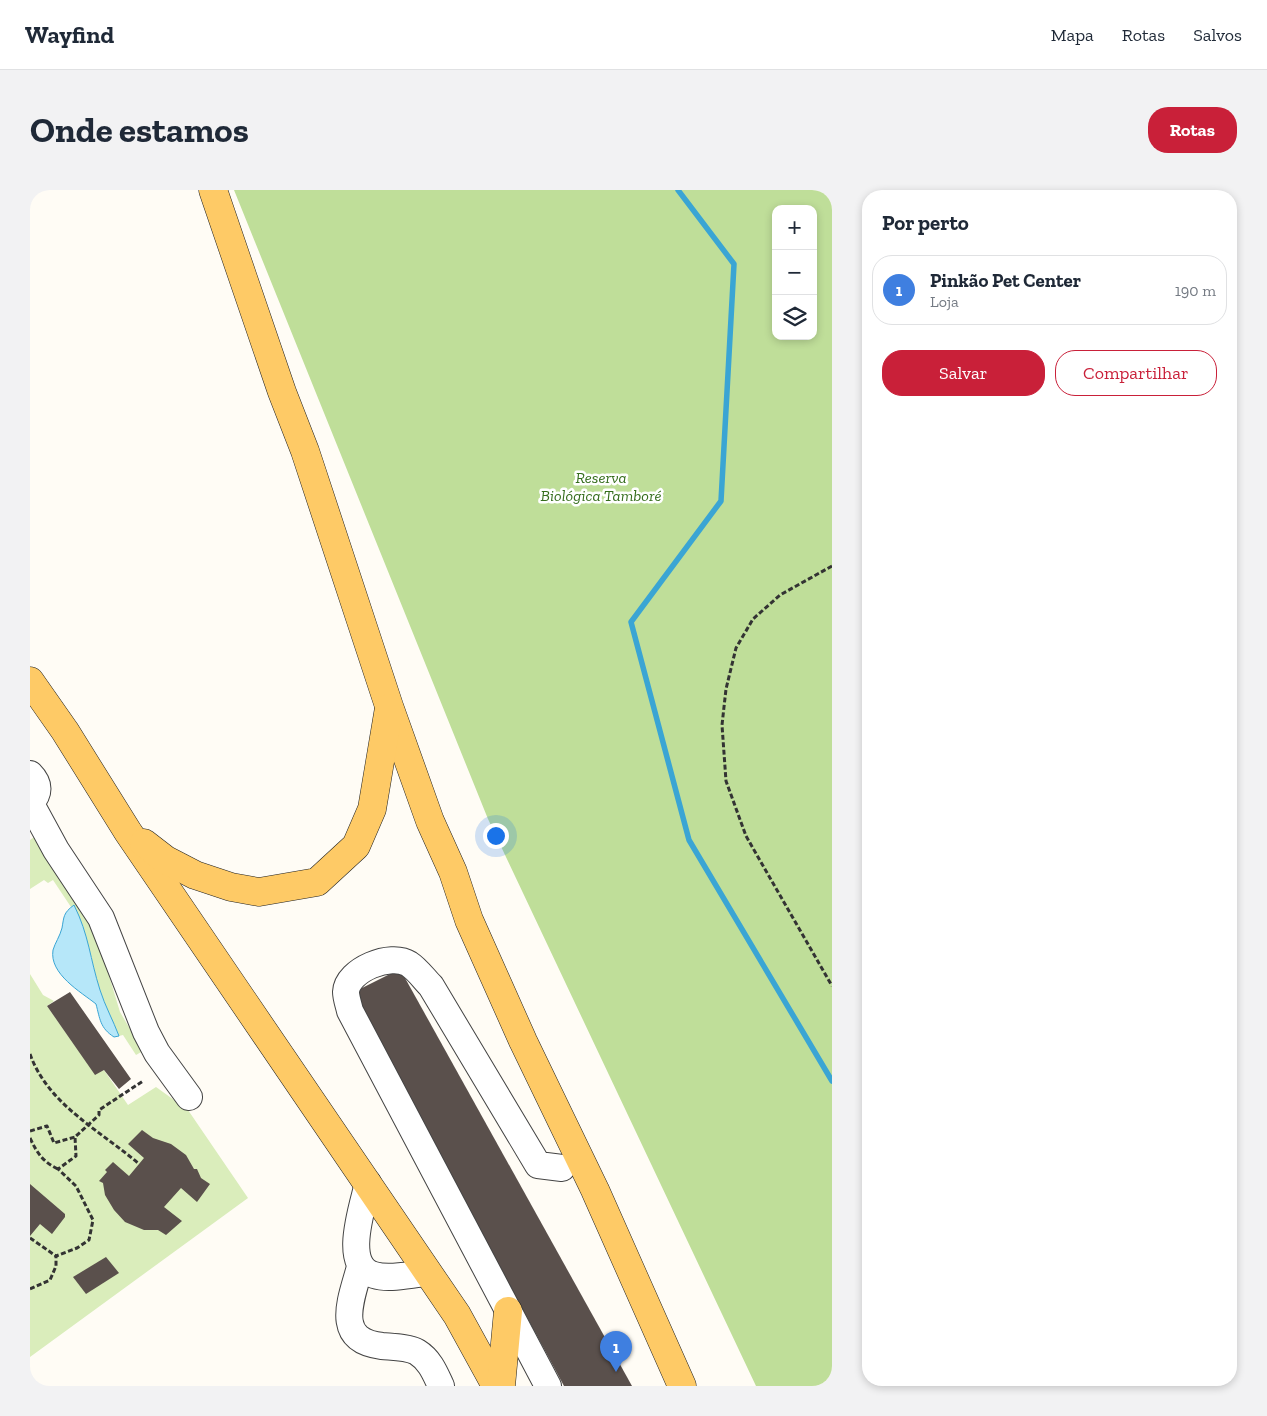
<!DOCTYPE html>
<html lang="pt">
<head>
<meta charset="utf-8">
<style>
  body { margin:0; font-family:"Zilla Slab",serif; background:#f2f2f3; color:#1f2937 }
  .controls { position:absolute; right:15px; top:15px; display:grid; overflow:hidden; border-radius:10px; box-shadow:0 2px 8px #0003 }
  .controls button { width:45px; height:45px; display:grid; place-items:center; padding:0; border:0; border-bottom:1px solid #e0e1e3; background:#fff; color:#1f2937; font:25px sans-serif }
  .you { position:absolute; left:465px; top:645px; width:18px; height:18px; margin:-12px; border:4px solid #fff; border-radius:50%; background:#1a73e8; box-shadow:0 0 0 8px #1a73e833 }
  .badge { display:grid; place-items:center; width:32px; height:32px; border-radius:50%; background:#c92039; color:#fff; font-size:16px; font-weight:700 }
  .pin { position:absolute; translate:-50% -41px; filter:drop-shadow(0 1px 2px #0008) }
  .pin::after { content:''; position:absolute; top:26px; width:18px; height:15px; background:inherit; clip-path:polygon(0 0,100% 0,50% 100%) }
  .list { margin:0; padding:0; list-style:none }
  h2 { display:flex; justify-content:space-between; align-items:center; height:65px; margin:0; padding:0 20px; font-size:21px }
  h2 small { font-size:16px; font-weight:400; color:#747a83 }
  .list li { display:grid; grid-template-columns:32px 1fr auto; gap:15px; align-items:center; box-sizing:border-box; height:70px; margin:0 10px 10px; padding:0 10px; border:1px solid #e0e1e3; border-radius:20px }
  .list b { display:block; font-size:19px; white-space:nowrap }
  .list p { margin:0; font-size:16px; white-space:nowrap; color:#747a83 }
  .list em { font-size:16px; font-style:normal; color:#747a83 }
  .actions { display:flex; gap:10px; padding:15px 20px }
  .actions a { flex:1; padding:11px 0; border:1px solid #c92039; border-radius:20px; text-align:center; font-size:18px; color:#c92039 }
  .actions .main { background:#c92039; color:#fff }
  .icon { flex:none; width:28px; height:28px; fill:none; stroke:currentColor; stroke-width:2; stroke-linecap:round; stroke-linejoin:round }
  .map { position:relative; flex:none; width:802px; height:1196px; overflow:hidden; border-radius:20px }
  header { display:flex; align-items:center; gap:30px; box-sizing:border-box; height:70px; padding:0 25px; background:#fff; border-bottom:1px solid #e0e1e3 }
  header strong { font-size:24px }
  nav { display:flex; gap:28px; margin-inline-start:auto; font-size:18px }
  .intro { display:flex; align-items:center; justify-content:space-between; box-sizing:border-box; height:120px; padding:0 30px }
  h1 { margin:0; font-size:35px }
  .button { padding:12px 22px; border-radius:20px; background:#c92039; color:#fff; font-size:18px; font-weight:700 }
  main { display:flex; gap:30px; padding:0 30px }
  aside { flex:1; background:#fff; border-radius:20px; box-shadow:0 2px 8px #0003 }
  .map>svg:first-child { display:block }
  .green { fill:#daedbb }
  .forest { fill:#bfde99; fill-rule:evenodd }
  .water { fill:#b6e7f9; stroke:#3aa5d4 }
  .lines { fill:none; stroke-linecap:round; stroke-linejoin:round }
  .stream { stroke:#3aa5d4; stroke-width:5.5 }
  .building { fill:#5a504c }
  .minor-casing { stroke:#444; stroke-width:28 }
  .major-casing { stroke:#222; stroke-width:29 }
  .path { stroke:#333; stroke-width:3; stroke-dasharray:5 2.5; stroke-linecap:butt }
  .minor { stroke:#fff; stroke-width:26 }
  .major { stroke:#feca66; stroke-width:28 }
  .labels { text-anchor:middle; stroke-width:5; stroke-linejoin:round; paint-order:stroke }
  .park-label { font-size:16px; font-style:italic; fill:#356d1c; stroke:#fff }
</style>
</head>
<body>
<header>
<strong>Wayfind</strong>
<nav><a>Mapa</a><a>Rotas</a><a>Salvos</a></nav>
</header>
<div class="intro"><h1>Onde estamos</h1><a class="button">Rotas</a></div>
<main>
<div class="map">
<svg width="802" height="1196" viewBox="0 0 802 1196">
  <rect width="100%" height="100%" fill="#fffcf5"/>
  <g class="green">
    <path d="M7 645 47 700 77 779 90 822 113 861 106 865 93 845 89 846C83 830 74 815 69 798 61 769 58 743 43 716L41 717 23 690 18 693 14 690 0 699V650Z"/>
    <path d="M0 784 13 805 24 811 17 816 65 884 74 880 98 915 126 897 158 920 218 1008 0 1167Z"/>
  </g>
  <path class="forest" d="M204 0H802V1196H726L458 629ZM746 19H783V146H746Z"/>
  <path class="water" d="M44 715C59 745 60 769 70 800 75 816 83 830 89 846L84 847C70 838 70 829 66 814 51 802 19 784 23 760 25 753 30 746 32 738 34 727 33 723 44 715Z"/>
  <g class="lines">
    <path class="stream" d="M648 0 704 74 691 311 601 432 659 650 802 891"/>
  </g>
  <g class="building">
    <path d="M370 779 602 1196H534L322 803Z"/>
    <path d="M40 802 101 889 89 899 74 880 65 885 17 816Z"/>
    <path d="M112 940 123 948 141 954 156 965 164 979H167L171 988 180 994 167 1012 151 998 134 1017 152 1031 136 1045 128 1040H114L95 1032 84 1020 75 1005 73 993 69 991 77 982 75 980 83 972 99 986 114 968 98 954Z"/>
    <path d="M0 994 35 1024V1027L22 1044 10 1034 0 1046Z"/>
    <path d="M76 1067 89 1083 56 1104 43 1087Z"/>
  </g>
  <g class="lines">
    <defs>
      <g id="minor">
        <path d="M0 584C10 594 10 603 0 614"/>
        <path d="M1 614 26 660 71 728 116 842 127 863 159 907"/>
        <path d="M338 993C333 1016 311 1077 344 1085 360 1090 381 1084 398 1083"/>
        <path d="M330 1077C321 1110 303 1150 352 1156 362 1157 378 1157 387 1162 400 1170 405 1183 411 1196"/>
        <path d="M518 1196 320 821C319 816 316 808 316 802 317 780 361 762 379 774 387 779 394 789 401 796L508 975 532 978"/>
      </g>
      <g id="major">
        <path d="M183 0 252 202 275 261 359 516 400 631 423 682 439 730 493 851 565 1000 652 1196"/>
        <path d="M0 491 35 541 98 642 427 1125 466 1196"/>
        <path d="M114 653 136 670 165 685 201 697 229 702 287 692 326 656 342 619 359 518"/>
        <path d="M471 1196 478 1121"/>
      </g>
    </defs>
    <use href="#minor" class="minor-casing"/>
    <use href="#major" class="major-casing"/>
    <g class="path">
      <path d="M802 376 750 405 723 429 706 458 696 499 692 535 696 591 716 646 802 796"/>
      <path d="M0 864C18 915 71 941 109 974"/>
      <path d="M0 941 17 936 24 953 45 947"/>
      <path d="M0 948C7 963 13 972 28 979"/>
      <path d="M0 1048 26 1066"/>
      <path d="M0 1099 20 1090 26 1076V1066L47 1058 59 1050 63 1030 46 996 28 979 46 966 45 947 69 925V920L113 891"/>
    </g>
    <use href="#minor" class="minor"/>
    <use href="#major" class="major"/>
  </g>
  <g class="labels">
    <g class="park-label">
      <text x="571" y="293">Reserva<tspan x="571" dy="18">Biológica Tamboré</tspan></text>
    </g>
  </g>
</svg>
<div class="controls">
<button>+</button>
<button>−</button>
<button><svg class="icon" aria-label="layers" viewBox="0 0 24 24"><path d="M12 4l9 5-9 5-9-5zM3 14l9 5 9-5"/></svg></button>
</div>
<div class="you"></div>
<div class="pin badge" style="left:586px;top:1182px;background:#3f7fe0">1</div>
</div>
<aside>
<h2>Por perto<small></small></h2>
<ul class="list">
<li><span class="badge" style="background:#3f7fe0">1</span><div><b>Pinkão Pet Center</b><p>Loja</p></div><em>190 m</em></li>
</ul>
<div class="actions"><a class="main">Salvar</a><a>Compartilhar</a></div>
</aside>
</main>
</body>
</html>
